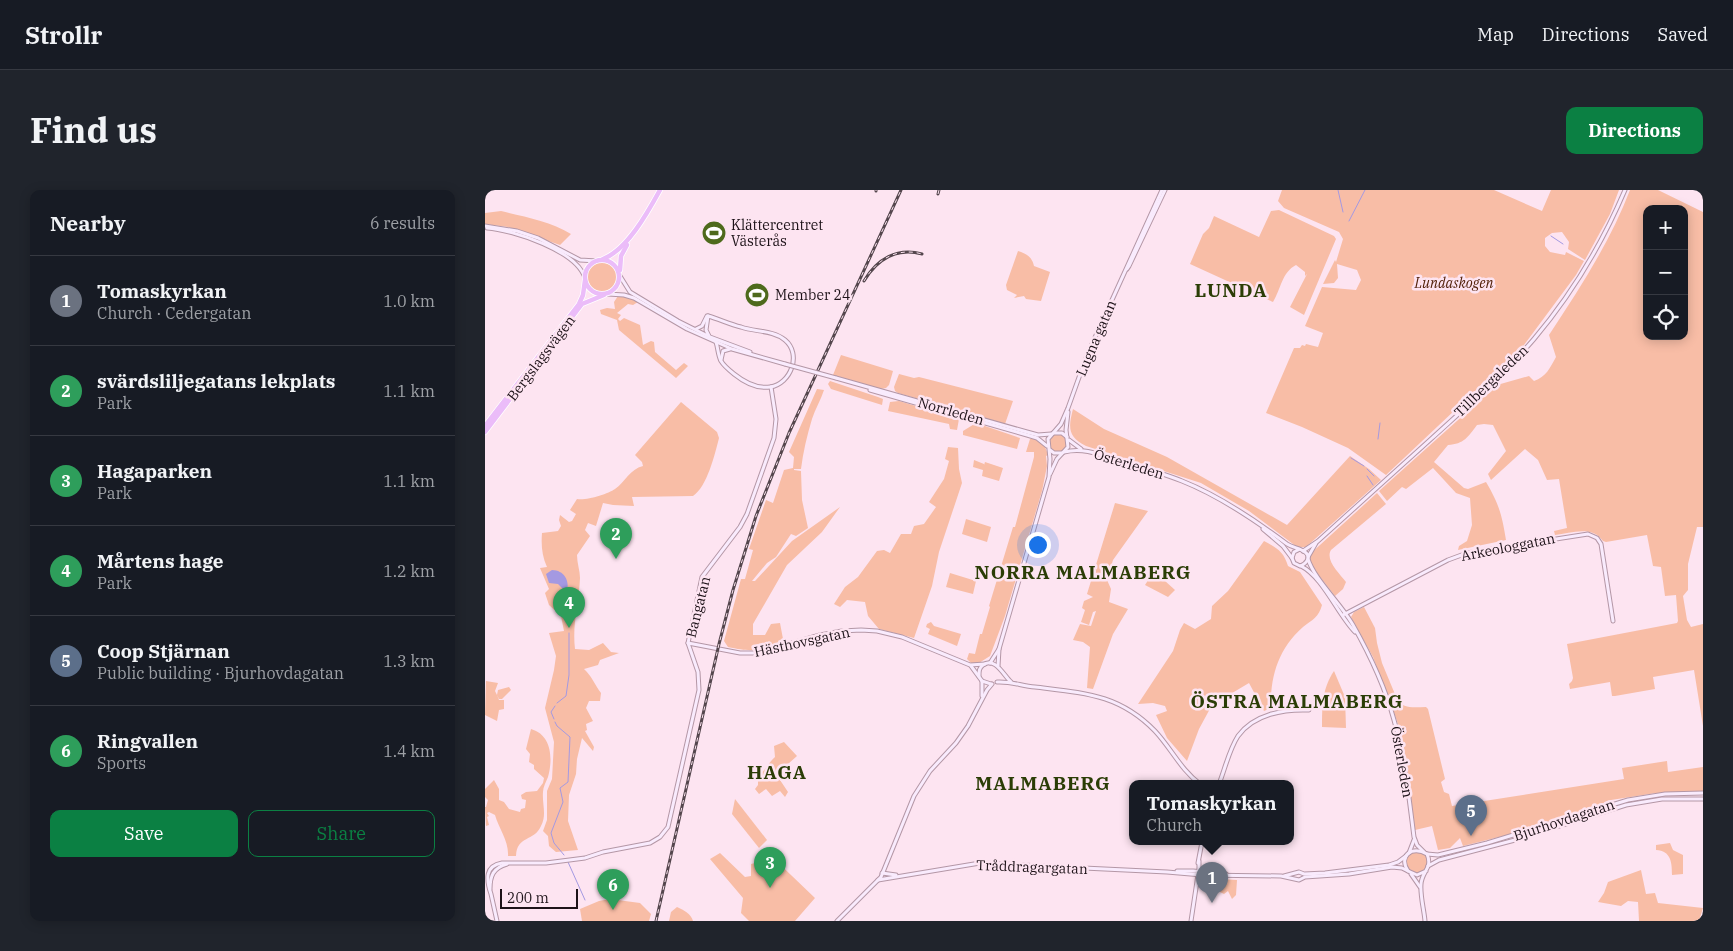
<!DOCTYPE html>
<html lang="en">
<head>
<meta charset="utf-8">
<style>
  body { margin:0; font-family:"IBM Plex Serif",serif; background:#20242c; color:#f1f3f6 }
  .controls { position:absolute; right:15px; top:15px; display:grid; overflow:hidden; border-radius:10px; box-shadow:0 2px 12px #0003 }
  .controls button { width:45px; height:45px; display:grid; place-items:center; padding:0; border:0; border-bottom:1px solid #363941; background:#171b24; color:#f1f3f6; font:25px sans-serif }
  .scale { position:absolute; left:15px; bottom:12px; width:78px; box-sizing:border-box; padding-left:5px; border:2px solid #1d1218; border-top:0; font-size:14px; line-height:18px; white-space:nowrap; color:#1d1218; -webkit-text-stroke:4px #fde4f1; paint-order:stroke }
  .you { position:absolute; left:552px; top:354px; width:18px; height:18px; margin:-12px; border:4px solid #fff; border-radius:50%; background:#1a73e8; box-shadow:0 0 0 8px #1a73e833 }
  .badge { display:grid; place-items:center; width:32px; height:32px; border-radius:50%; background:#0b8043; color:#fff; font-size:16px; font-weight:700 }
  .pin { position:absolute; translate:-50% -41px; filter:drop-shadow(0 1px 2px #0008) }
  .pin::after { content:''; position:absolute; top:26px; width:18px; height:15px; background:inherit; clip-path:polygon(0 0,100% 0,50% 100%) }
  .popup { position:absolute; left:644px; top:590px; width:165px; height:65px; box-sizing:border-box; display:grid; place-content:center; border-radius:10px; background:#171b24; filter:drop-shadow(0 1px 4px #0005); font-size:16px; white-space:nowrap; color:#9ea1a6 }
  .popup b { font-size:19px; color:#f1f3f6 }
  .popup::after { content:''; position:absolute; left:50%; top:100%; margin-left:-10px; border:10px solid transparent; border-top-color:#171b24 }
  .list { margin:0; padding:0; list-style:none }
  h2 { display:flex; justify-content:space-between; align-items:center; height:65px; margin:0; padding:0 20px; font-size:21px }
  h2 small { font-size:16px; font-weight:400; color:#9ea1a6 }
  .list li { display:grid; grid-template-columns:32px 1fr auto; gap:15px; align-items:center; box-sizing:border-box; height:90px; padding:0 20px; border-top:1px solid #363941 }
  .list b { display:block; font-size:19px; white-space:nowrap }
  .list p { margin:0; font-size:16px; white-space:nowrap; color:#9ea1a6 }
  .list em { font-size:16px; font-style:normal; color:#9ea1a6 }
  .actions { display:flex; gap:10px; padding:15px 20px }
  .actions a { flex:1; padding:11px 0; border:1px solid #0b8043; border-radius:10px; text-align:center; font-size:18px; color:#0b8043 }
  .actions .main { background:#0b8043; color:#fff }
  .icon { flex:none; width:28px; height:28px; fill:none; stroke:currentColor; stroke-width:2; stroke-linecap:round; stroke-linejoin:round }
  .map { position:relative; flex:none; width:1218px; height:731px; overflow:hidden; border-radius:10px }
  header { display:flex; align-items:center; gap:30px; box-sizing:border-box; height:70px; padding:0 25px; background:#171b24; border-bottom:1px solid #363941 }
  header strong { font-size:24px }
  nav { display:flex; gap:28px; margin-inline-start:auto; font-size:18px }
  .intro { display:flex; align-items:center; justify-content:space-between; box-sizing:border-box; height:120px; padding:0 30px }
  h1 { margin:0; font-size:35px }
  .button { padding:12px 22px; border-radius:10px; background:#0b8043; color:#fff; font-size:18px; font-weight:700 }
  main { display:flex; gap:30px; padding:0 30px }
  aside { flex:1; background:#171b24; border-radius:10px; box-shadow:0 2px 12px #0003 }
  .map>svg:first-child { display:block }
  .green { fill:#f8bda6; fill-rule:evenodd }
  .water { fill:#a499e2 }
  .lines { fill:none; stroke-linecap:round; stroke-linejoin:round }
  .stream { stroke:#a499e2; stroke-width:1 }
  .secondary-casing { stroke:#b497a6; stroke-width:5 }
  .highway-casing { stroke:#fff; stroke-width:6 }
  .secondary { stroke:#f9ebfd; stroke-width:3 }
  .highway { stroke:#ebbcf9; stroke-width:4.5 }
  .rail-casing { stroke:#54464d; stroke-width:3 }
  .rail { stroke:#fde4f1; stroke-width:1; stroke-dasharray:4; stroke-linecap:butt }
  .secondary-bridge-casing { stroke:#b497a6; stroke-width:5; stroke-linecap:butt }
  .secondary-bridge { stroke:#f9ebfd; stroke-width:3 }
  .labels { text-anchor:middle; stroke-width:5; stroke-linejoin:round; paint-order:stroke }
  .poi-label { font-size:14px; fill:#1d1218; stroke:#fde4f1; text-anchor:start }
  .park-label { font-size:14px; font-style:italic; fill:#52210a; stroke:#fde4f1 }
  .street-label { font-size:14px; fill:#1d1218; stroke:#fde4f1 }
  .district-label { font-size:19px; font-weight:bold; letter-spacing:1px; fill:#2b3d06; stroke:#fde4f1 }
</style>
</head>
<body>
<header>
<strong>Strollr</strong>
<nav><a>Map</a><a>Directions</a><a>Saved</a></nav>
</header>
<div class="intro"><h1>Find us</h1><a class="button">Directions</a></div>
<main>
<aside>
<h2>Nearby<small>6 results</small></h2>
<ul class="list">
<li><span class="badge" style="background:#6b7280">1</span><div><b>Tomaskyrkan</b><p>Church · Cedergatan</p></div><em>1.0 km</em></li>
<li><span class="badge" style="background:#2e9e5b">2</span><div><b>svärdsliljegatans lekplats</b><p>Park</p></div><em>1.1 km</em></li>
<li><span class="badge" style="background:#2e9e5b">3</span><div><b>Hagaparken</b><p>Park</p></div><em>1.1 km</em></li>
<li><span class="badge" style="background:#2e9e5b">4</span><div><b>Mårtens hage</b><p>Park</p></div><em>1.2 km</em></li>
<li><span class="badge" style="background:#5c6f8a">5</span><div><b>Coop Stjärnan</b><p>Public building · Bjurhovdagatan</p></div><em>1.3 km</em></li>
<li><span class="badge" style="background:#2e9e5b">6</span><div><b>Ringvallen</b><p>Sports</p></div><em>1.4 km</em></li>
</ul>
<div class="actions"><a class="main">Save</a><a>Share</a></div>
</aside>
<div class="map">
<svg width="1218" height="731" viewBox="0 0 1218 731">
  <rect width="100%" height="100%" fill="#fde4f1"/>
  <g class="green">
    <path d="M797 0H1009L1057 21 1066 0H1134L1125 24 1100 70 1083 59 1084 52 1077 42 1067 43 1060 48V56L1065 62 1080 65 1081 62 1099 71 1091 85 1039 155 901 285 863 258 817 237 781 223 809 158H815L817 155 820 156 821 154 833 157 838 143 820 136 837 97 871 100 876 90 872 80 852 74 853 88 849 93 838 94 850 70 851 72 858 49 854 42 799 18 793 11Z"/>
    <path d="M1145 0H1173L1218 22V337H1212L1203 374V400L1198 406 1202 430 1206 437 1218 434V536L1209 480 1168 487 1170 499 1130 506H1127L1125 492 1085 499 1084 494 1087 491 1088 488 1082 454 1192 433 1193 431 1191 405 1180 406 1176 377 1168 376 1162 345 1121 352 1118 351C1107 335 1086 343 1070 345L1069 341 1082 338 1074 289 1062 290 1053 270 1040 259 1006 290 1003 284 1021 261 1008 235 999 234 992 235C983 247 979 254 963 255L949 272 979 298 983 299 1001 292C1014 314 1017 325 1021 350L973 360 974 356 982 351 987 335 985 308 971 303 948 278 921 299 917 297 902 311 894 301 1012 195 1044 186 1049 191C1061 187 1065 178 1071 167L1064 145C1095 98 1125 52 1145 0ZM1162 19H1199V146H1162Z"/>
    <path d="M794 20 849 46 851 49 819 125 805 117 822 84 820 86V82L811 75C797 82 796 99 788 112L705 74 718 44 724 38 729 26 774 47 786 21Z"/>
    <path d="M16 21C40 27 65 31 86 44L75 55 23 37 0 34V23Z"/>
    <path d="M533 61C542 64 547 67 549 76L565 82 556 111 541 109 539 106 529 108 532 105 522 100 521 95Z"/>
    <circle cx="118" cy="87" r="16"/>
    <path d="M133 106 142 107 153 112 148 115 143 114 132 123 136 125 133 129 135 131 139 128 155 135 158 155 166 151 169 152 170 162 191 180 199 173 203 176 191 188 134 140 132 130 116 124 115 120 122 118 130 119 129 112Z"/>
    <path d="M356 165 408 181 404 195 401 198 396 199 348 185Z"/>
    <path d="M414 184 429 188 434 187 528 211 520 234 413 203 410 201 409 197Z"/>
    <path d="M345 191 393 207 398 209 397 215 346 199 343 194Z"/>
    <path d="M332 199 339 200C336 210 330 219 327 229 322 246 318 262 316 279H309V280L316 281 317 310 323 338 311 346 306 344 291 367 282 373 267 391H270L307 351 355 317 337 342 302 375 268 434V445H280L286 434 295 433 298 449 295 454C273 461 266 462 243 457L239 451 256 389H260L268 360 264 359 281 310 288 313 299 280 308 278 309 267 304 262Z"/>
    <path d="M414 211 474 229 472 240 465 239 464 234 403 221 405 212Z"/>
    <path d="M196 212 232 242 234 248C230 264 222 297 208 306L147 307 149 316 128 315 118 313 111 336 103 333 100 340 105 346 92 365C92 373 95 381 95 388 94 412 87 435 90 459L104 460 118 453 126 462 134 463 115 470 113 475 99 479C106 485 110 495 116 503L115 511H104L101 518 108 531 101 534 102 540 100 541 109 557 108 561 97 548 92 569 91 584 84 605 83 631 93 660 71 662 64 656 63 646 58 641 62 630V601L67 589 69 552 60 518 69 480 71 466 64 443 79 441 76 426 64 415 60 403 64 399 55 378 62 377C57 366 56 355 57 343L73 341 76 336 74 330 75 325 84 332 87 331 91 324 85 320 92 309C101 311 123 304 130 299 140 292 145 279 158 276L157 272 150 265Z"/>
    <path d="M588 219 619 239 682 267 802 335 865 266 884 279 896 290 821 357H812L764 321 716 293 601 256C583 247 583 238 588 219Z"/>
    <path d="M491 233 535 248 532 259 478 245V241Z"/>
    <circle cx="573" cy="253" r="9"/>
    <path d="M545 249C555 248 561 256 563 265L561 266 562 276 557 301 520 426 505 466 494 473H486L482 469 484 463 490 464 495 444H497L505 417 504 416 528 337H530L549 267V262H541Z"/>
    <path d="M463 257 473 258 474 279 477 293 454 362 447 396 429 448 394 439 383 426 380 412 362 410 355 417 349 414 360 397 373 387 392 361 399 360 405 363 416 344H426L429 336 439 334 451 317 444 312 459 289 464 271 460 269Z"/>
    <path d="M489 270 499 274V275L500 272 518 278 514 291 497 286 498 280 488 277Z"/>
    <path d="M892 303 901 314 846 360C840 370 854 383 861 392L858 399 850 406 825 374 824 365Z"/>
    <path d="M630 313 663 321 628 370 622 390 626 399 624 412 643 419 628 444 608 499 602 498 605 457 598 452 588 450 595 434 606 436 611 421 608 422 604 435 596 432 600 420 597 418 599 411 608 407 602 404Z"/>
    <path d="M481 329 506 337 502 352 477 344Z"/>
    <path d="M779 351C792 358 799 362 803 376L815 382 837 415C834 427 827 430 818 437 793 459 785 487 786 518L779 521 764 493 727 515 714 539 702 571 682 548 671 525 682 521 680 516 668 513 653 514 688 461 695 440 699 433 710 439 726 429 727 416 743 401Z"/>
    <path d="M669 381 690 400 683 407 660 395Z"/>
    <path d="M465 383 491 391 488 404 461 397Z"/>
    <path d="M879 417 890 438 892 453 897 473 912 509C918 520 931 517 941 517L943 519 960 589 956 592 959 602 964 604 967 616 1139 589 1137 578 1182 571 1183 582 1218 577V602L1171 603 1126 610 1102 620 1034 642 978 656 975 648 965 658 953 660 947 636 930 640 922 575 912 531 888 467 866 427 869 422Z"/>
    <path d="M446 432 449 436 476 444 472 456 443 444 445 439 441 437 442 434Z"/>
    <path d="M849 481 860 507 861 538 837 537C837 516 837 499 849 481Z"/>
    <path d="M1 491 13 493 10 501 12 505 13 500 24 497 26 500 17 509H14L12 505 14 510H19V519L14 520 12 531 0 525Z"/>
    <path d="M46 539C67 545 68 569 63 587 61 592 58 597 58 602 57 614 62 625 56 636 49 652 32 645 31 666H23C24 651 14 639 10 625L4 622 2 623 4 626 2 627 4 635 1 636 0 617H1L3 610 0 607V599L9 590 14 599V610L19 612 24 619 35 622 36 619 40 618 41 610 37 609 36 605 41 602 52 601 58 593 59 588 49 579V575L44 572 45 564 41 559Z"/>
    <path d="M299 552 312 566 303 574 306 581 295 590 303 602 300 607 295 601 287 606 281 599 274 604 270 599 273 595V586C281 580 283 573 290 567L289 556Z"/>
    <path d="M250 609 282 650 274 658 247 624Z"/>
    <path d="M1185 653 1188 660 1198 665V684L1187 685C1187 672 1186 661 1171 660V655Z"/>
    <circle cx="932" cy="672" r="11"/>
    <path d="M235 663 260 687 266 686V674L274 672 283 663 330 708 310 731H264L256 723 258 708 225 669Z"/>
    <path d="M1156 680 1161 704 1170 703 1173 713 1218 718 1214 731H1154L1153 712 1143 711 1136 716 1113 712 1119 703 1123 692Z"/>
    <path d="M734 689 752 690 751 705 747 709 743 701 739 704 731 700 725 690Z"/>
    <path d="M125 709 155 713 166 724 164 731H97L95 719 114 711Z"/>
    <path d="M192 717C199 720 206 724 208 731H184L186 722Z"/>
  </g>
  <path class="water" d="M67 380C79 380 85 391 82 401H80L73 394 64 393 61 384Z"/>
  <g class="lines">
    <g class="stream">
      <path d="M853 0 858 22"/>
      <path d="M864 31 880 0"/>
      <path d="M1066 46 1078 54"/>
      <path d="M893 249 895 233"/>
      <path d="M866 268 879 276"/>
      <path d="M882 279 889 286"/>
      <path d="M882 286 888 295"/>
      <path d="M82 401C87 416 81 423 84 435"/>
      <path d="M72 513 81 506 84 485V443"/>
      <path d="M69 529 66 522 70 516"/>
      <path d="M70 532 72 536 85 547 83 592 75 598 78 612 66 643 69 653 79 665"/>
      <path d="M83 672 100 710"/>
    </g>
    <defs>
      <g id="secondary">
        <path d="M0 36 32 41 53 48 95 70 112 71"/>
        <path d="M2 38C29 40 92 61 100 88"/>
        <path d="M642 79 644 76 680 0"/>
        <path d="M135 86 145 102 193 131 225 147 265 162"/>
        <path d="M123 104 139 105 149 108 202 139 247 159 300 174"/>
        <path d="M223 126C234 129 244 134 256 137 270 142 288 140 300 150 317 164 306 194 285 197 272 199 259 192 249 184 244 180 239 176 236 171 233 165 233 158 231 152"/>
        <path d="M223 126 221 140 224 146"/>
        <path d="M211 139 217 136 222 126"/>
        <path d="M236 170 238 161 245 159"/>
        <path d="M351 188 542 242 553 245 566 244"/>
        <path d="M385 200 542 245 552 248 562 256"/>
        <path d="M568 243H577L582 247"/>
        <path d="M584 250 596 259"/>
        <path d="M565 260 569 263H577"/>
        <path d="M579 262C599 257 616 265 635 271 656 277 677 283 697 291 735 306 770 330 802 354 808 358 815 358 820 362 827 367 821 374 815 376L809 373 807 368 809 362 813 360"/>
        <path d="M565 284 572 269 583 257 581 240 583 222"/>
        <path d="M778 339 798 356 807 368"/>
        <path d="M818 361 833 351C871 317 908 283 946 249 981 217 1018 185 1049 149 1087 104 1117 54 1140 0"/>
        <path d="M823 367 831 353"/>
        <path d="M823 369C829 389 857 415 868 435 885 465 900 497 909 530 920 568 924 608 929 647L932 655 939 662"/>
        <path d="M816 376C838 387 853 425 870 442"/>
        <path d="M858 425 963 370 982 363 1103 344 1112 348 1116 354 1128 431"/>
        <path d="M203 453 255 463H272L335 445 357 441 376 440 392 441 417 447 485 475 500 474"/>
        <path d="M505 473 514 459"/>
        <path d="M486 476 497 491 506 494"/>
        <path d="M513 476 514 459 564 287 565 269 563 249 576 234 583 218 602 165 677 0"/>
        <path d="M494 486C494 481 494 478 498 475 510 466 519 486 526 492"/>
        <path d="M512 492C525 491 537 496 550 497 599 503 634 504 670 541 686 558 696 580 715 594"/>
        <path d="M497 506V491"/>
        <path d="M734 594C740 579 744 560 753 546 769 524 799 519 824 520"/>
        <path d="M924 663 929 650"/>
        <path d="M942 664 953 665 1002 653 1143 610 1180 604 1218 603"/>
        <path d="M713 673 717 652"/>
        <path d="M943 676 954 670 1030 650 1141 615 1177 609H1218"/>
        <path d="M692 681H708L741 684"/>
        <path d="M397 683 411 685"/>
        <path d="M926 684 935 697"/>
        <path d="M799 686 814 682 819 684 840 683 904 675 913 672 921 666"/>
        <path d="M393 690 495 673 682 682 717 685 796 686 814 690 820 687 864 684 907 677 917 678 923 681"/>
        <path d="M5 699C5 686 8 678 22 674"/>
        <path d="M12 731C10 722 8 713 6 704 1 689 0 676 17 673H61L100 668 118 662 165 653 175 647 183 637 214 500 213 482 203 453 217 387 255 337 262 324 289 248 291 229 286 197"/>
        <path d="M352 731 396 687 429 606 445 581 471 553 483 536 502 500 507 494"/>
        <path d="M706 731 714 678V671"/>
        <path d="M940 731C939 719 935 706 936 694 937 681 948 678 942 664 927 655 913 666 923 681L932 685 941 681"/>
      </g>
      <g id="highway">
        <path d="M118 69C142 60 163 22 175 0"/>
        <circle cx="117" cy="87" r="17"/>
        <path d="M135 80 136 66 142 55"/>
        <path d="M0 236 94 114 98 105 100 90"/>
        <path d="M0 242 97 114 119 105"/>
      </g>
    </defs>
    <use href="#secondary" class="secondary-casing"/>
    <use href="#highway" class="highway-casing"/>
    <use href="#secondary" class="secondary"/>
    <use href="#highway" class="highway"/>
    <defs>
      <g id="rail">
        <path d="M391 1V0"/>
        <path d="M453 4 454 0"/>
        <path d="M379 91C392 69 412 57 437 64"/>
        <path d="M171 731 234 454 248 400 271 326 304 243 416 0"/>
      </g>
    </defs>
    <use href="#rail" class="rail-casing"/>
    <use href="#rail" class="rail"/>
    <defs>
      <path id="secondary-bridge" d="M300 174 351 188"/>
    </defs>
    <use href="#secondary-bridge" class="secondary-bridge-casing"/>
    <use href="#secondary-bridge" class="secondary-bridge"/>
  </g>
  <defs>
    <symbol id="stadium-disc" viewBox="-11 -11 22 22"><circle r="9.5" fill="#4e6a1c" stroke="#fde4f1"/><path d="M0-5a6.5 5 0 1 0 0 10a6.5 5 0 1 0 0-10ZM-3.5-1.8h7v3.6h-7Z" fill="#fff"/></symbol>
  </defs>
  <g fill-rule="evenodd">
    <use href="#stadium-disc" x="215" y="29" width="28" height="28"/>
    <use href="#stadium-disc" x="258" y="91" width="28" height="28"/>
  </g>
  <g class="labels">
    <g class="poi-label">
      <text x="246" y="40">Klättercentret<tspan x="246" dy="16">Västerås</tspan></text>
      <text x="290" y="110">Member 24</text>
    </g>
    <g class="park-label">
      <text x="969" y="98">Lundaskogen</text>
    </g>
    <g class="street-label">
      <text transform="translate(611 148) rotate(-67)" y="5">Lugna gatan</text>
      <text transform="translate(56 168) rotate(-53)" y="5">Bergslagsvägen</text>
      <text transform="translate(1006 191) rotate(-44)" y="5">Tillbergaleden</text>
      <text transform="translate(466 221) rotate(16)" y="5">Norrleden</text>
      <text transform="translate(644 274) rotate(17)" y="5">Österleden</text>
      <text transform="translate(1023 357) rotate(-11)" y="5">Arkeologgatan</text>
      <text transform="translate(213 417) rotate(-76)" y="5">Bangatan</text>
      <text transform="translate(317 452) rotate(-12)" y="5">Hästhovsgatan</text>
      <text transform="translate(917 572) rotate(80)" y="5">Österleden</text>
      <text transform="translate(1079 630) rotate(-18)" y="5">Bjurhovdagatan</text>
      <text transform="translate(547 677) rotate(2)" y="5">Tråddragargatan</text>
    </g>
    <g class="district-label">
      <text x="746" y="107">LUNDA</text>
      <text x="598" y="389">NORRA MALMABERG</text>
      <text x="812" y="518">ÖSTRA MALMABERG</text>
      <text x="292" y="589">HAGA</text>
      <text x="558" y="600">MALMABERG</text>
    </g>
  </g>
</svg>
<div class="controls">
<button>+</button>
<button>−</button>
<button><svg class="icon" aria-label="locate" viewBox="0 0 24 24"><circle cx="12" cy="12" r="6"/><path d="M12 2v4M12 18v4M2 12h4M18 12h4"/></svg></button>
</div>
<div class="scale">200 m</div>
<div class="you"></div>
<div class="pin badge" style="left:727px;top:713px;background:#6b7280">1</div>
<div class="popup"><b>Tomaskyrkan</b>Church</div>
<div class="pin badge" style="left:131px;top:369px;background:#2e9e5b">2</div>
<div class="pin badge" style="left:285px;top:698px;background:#2e9e5b">3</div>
<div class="pin badge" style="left:84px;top:438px;background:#2e9e5b">4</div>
<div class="pin badge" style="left:986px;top:646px;background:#5c6f8a">5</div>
<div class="pin badge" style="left:128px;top:720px;background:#2e9e5b">6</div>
</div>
</main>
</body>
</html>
